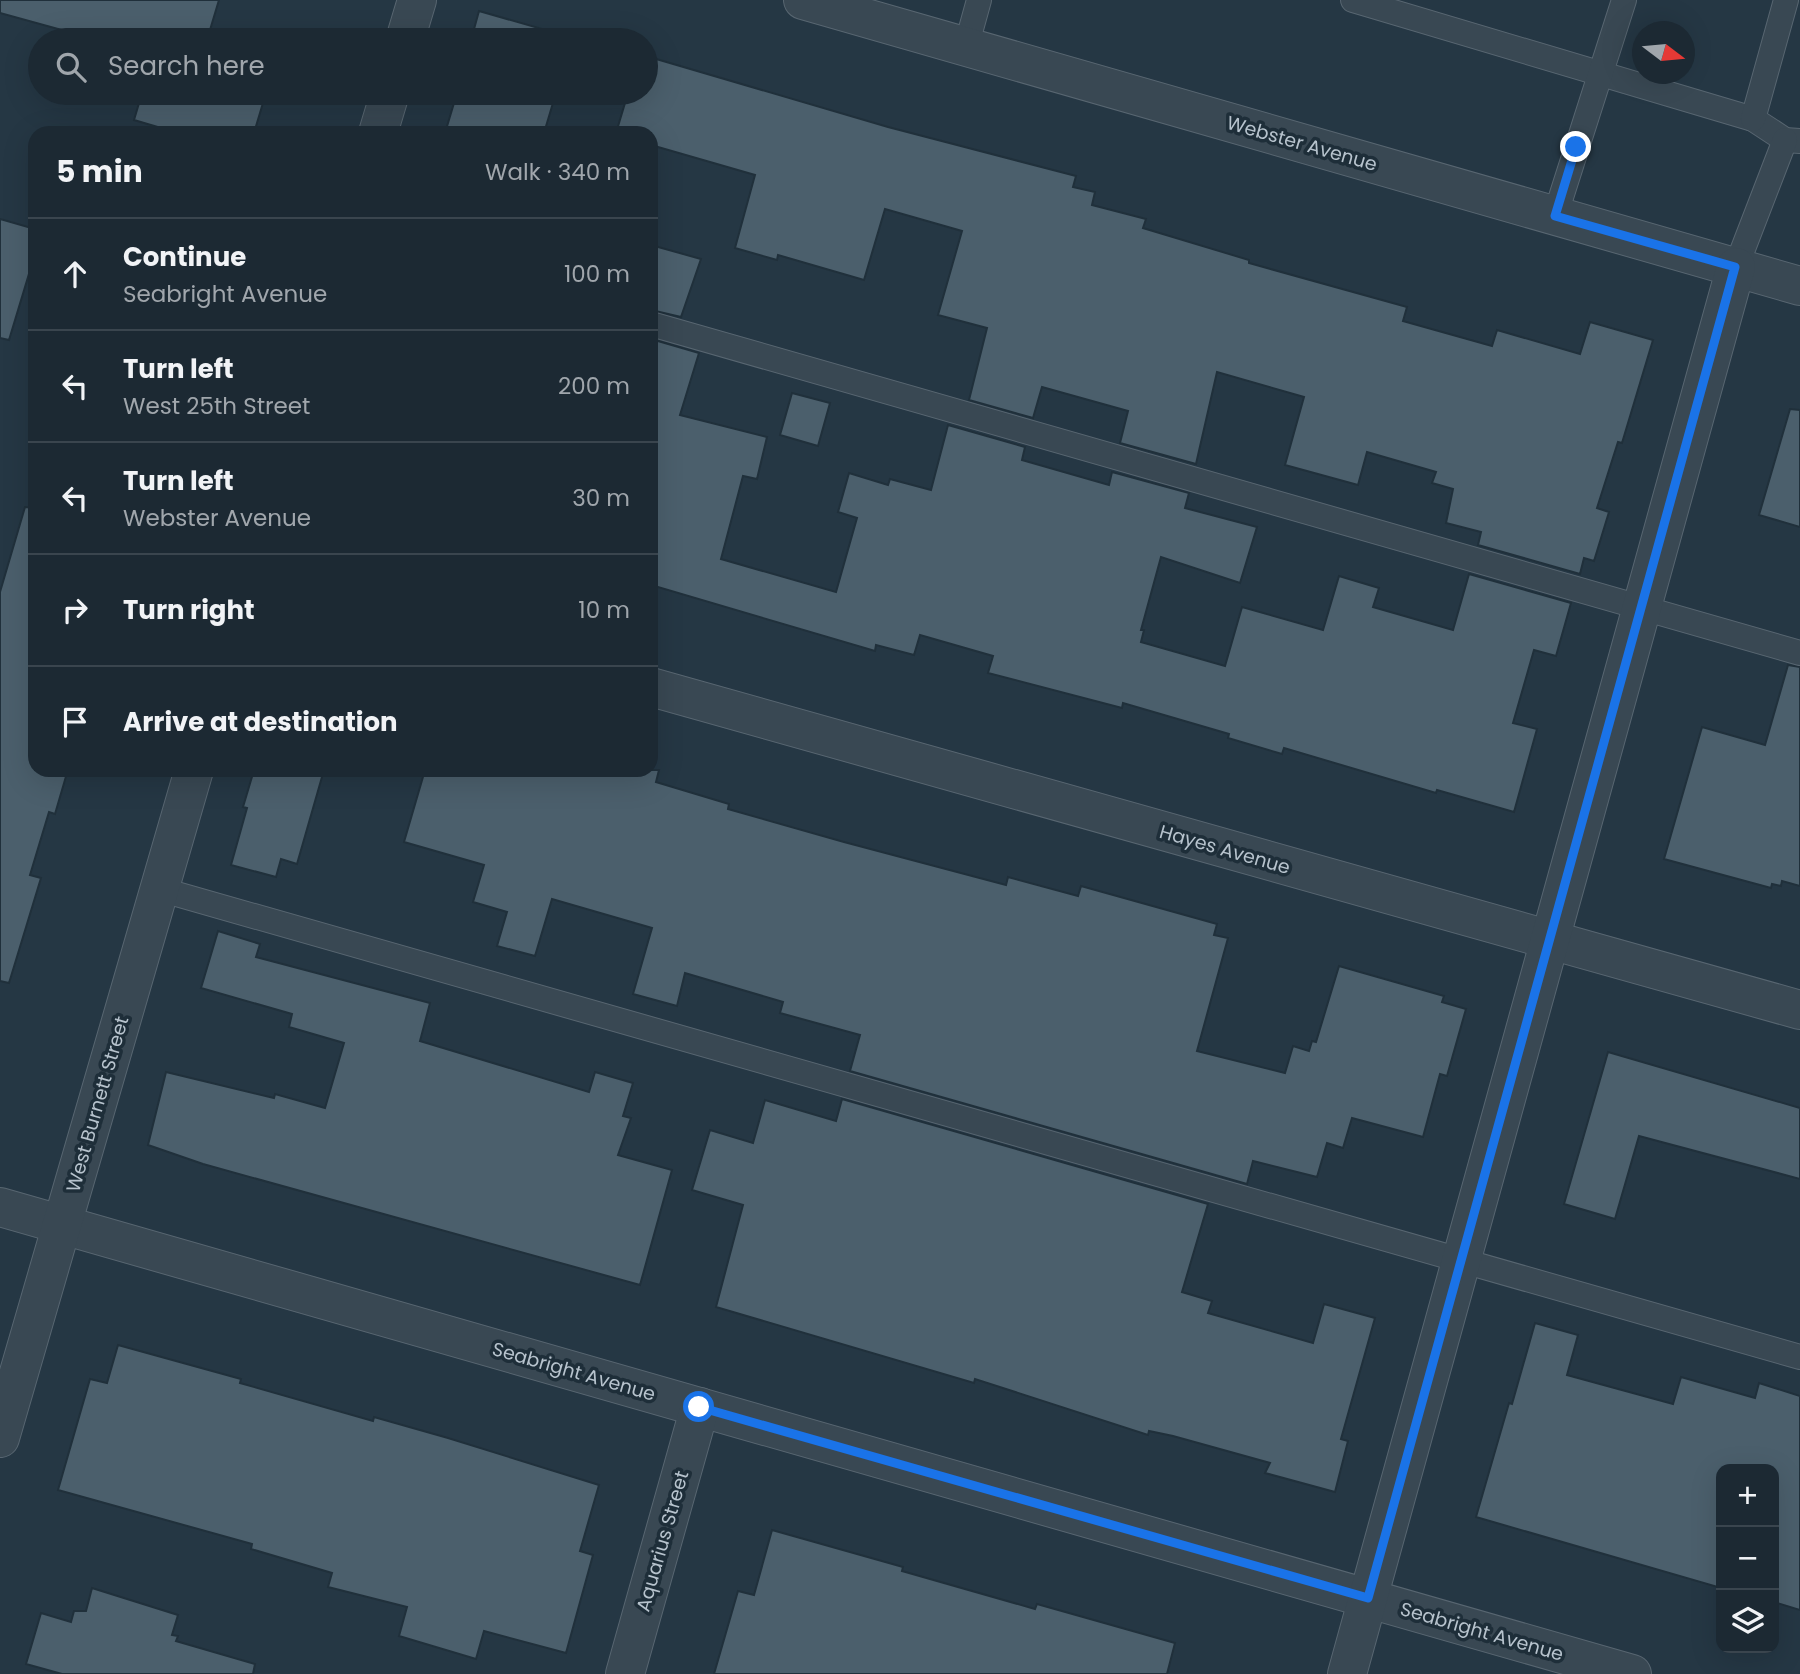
<!DOCTYPE html>
<html lang="en">
<head>
<meta charset="utf-8">
<style>
  body { margin:0; font-family:Poppins,sans-serif; background:#25313b; color:#f1f3f6 }
  .controls { position:absolute; right:21px; bottom:21px; display:grid; overflow:hidden; border-radius:14px; box-shadow:0 7px 28px #0002 }
  .controls button { width:63px; height:63px; display:grid; place-items:center; padding:0; border:0; border-bottom:2px solid #3a454e; background:#1c2933; color:#f1f3f6; font:35px sans-serif }
  .compass { position:absolute; left:1632px; top:21px; width:63px; height:63px; border-radius:50%; background:#1c2933; box-shadow:0 7px 28px #0002; rotate:106deg }
  .stop { position:absolute; width:21px; height:21px; margin:-16px; border:5px solid #1a73e8; border-radius:50%; background:#fff }
  .stop.end { background:#1a73e8; border-color:#fff; box-shadow:0 2px 7px #0008 }
  .list { margin:0; padding:0; list-style:none }
  h2 { display:flex; justify-content:space-between; align-items:center; height:91px; margin:0; padding:0 28px; font-size:30px }
  h2 small { font-size:23px; font-weight:400; color:#a0a6ac }
  .list li { display:grid; grid-template-columns:46px 1fr auto; gap:21px; align-items:center; box-sizing:border-box; height:112px; padding:0 28px; border-top:2px solid #3a454e }
  .list b { display:block; font-size:26px; white-space:nowrap }
  .list p { margin:0; font-size:23px; white-space:nowrap; color:#a0a6ac }
  .list em { font-size:23px; font-style:normal; color:#a0a6ac }
  .icon { flex:none; width:38px; height:38px; fill:none; stroke:currentColor; stroke-width:2; stroke-linecap:round; stroke-linejoin:round }
  .map { position:relative; flex:none; width:1800px; height:1674px; overflow:hidden }
  .search { position:absolute; background:#1c2933; box-shadow:0 7px 28px #0002; left:28px; top:28px; width:630px; height:77px; display:flex; align-items:center; gap:18px; box-sizing:border-box; padding:0 24px; border-radius:38px; color:#a0a6ac; font-size:26px }
  .panel { position:absolute; background:#1c2933; box-shadow:0 7px 28px #0002; left:28px; top:126px; width:630px; height:651px; border-radius:21px }
  .map>svg:first-child { display:block }
  .building { fill:#4b5f6c; stroke:#20303b; stroke-width:2 }
  .lines { fill:none; stroke-linecap:round; stroke-linejoin:round }
  .lane-casing { stroke:#586671; stroke-width:26 }
  .street-casing { stroke:#586671; stroke-width:40 }
  .lane { stroke:#394853; stroke-width:24 }
  .street { stroke:#394853; stroke-width:38 }
  .route { stroke:#1a73e8; stroke-width:9 }
  .labels { text-anchor:middle; stroke-width:7; stroke-linejoin:round; paint-order:stroke }
  .street-label { font-size:19px; fill:#b7c3cd; stroke:#1e2e39 }
</style>
</head>
<body>
<div class="map">
<svg width="1800" height="1674" viewBox="0 0 1800 1674">
  <rect width="100%" height="100%" fill="#253744"/>
  <g class="building">
    <path d="M0 0H219L207 40H98L0 13Z"/>
    <path d="M479 11 577 39V40H471Z"/>
    <path d="M646 56 888 127 1076 176 1073 187 1095 192 1092 205 1146 219 1143 228 1249 260V263L1407 307 1403 321 1492 346 1497 330 1580 354 1590 322 1653 340 1622 443 1618 442 1597 508 1609 512 1594 561 1584 558 1580 574 1478 545 1481 532 1446 523 1453 489 1432 483 1436 472 1367 452 1358 485 1285 465 1304 397 1217 372 1196 464 1120 443 1128 411 1042 387 1033 418 969 400 987 328 938 315 962 231 885 209 864 280 778 255 777 260 735 248 755 175 651 145V133H616L628 93H646Z"/>
    <path d="M142 93H266L254 133H178L134 120Z"/>
    <path d="M457 93H556L544 133H445Z"/>
    <path d="M0 219 35 229V254L9 340 0 338Z"/>
    <path d="M651 245 701 259 681 317 651 310Z"/>
    <path d="M651 339 699 353 680 415 767 437 757 479 743 476 721 559 836 592 857 518 838 512 849 473 888 485 890 479 931 490 948 425 1025 447 1022 460 1109 485 1112 472 1189 493 1185 508 1257 527 1240 583 1161 557 1141 630H1144L1141 642 1225 666 1242 607 1323 630 1339 576 1379 588 1373 607 1453 630 1469 574 1571 603 1556 656 1534 650 1513 723 1537 729 1514 812 1437 790 1436 793 1284 748 1282 754 1228 738 1229 734 1123 703 1122 708 988 673 993 656 920 635 914 655 876 645 875 651 651 585Z"/>
    <path d="M792 393 830 403 818 446 780 435Z"/>
    <path d="M1790 409 1800 410V527L1759 515Z"/>
    <path d="M25 507 35 508V770L67 773 55 814 49 812 30 875 41 878 9 983 0 981V592Z"/>
    <path d="M1788 665 1800 667V886L1782 881 1781 886 1772 884 1771 888 1664 859 1702 727 1765 745Z"/>
    <path d="M254 770H324L297 864 281 859 276 877 231 865 247 808 243 807Z"/>
    <path d="M425 770H659L656 782 729 804 728 809 844 842 1006 885 1008 877 1078 896 1081 886 1217 924 1214 935 1228 938 1197 1051 1285 1073 1293 1046 1309 1051 1312 1041 1316 1042 1339 966 1444 996 1442 1002 1466 1009 1447 1076 1440 1074 1423 1137 1352 1118 1343 1148 1327 1143 1317 1177 1253 1161 1247 1184 850 1071 860 1035 780 1013 783 1002 685 973 677 1006 633 994 652 928 552 899 535 956 497 946 507 912 473 902 484 865 404 842Z"/>
    <path d="M218 931 260 944 256 957 430 1003 420 1041 589 1092 595 1072 633 1083 623 1116 631 1118 618 1155 672 1170 640 1285 203 1164 148 1145 166 1072 274 1098 275 1094 325 1108 344 1043 289 1027 292 1014 201 988Z"/>
    <path d="M1608 1052 1800 1108V1179L1639 1136 1615 1219 1564 1204Z"/>
    <path d="M842 1099 1208 1204 1182 1292 1212 1301 1208 1313 1313 1343 1324 1304 1375 1318 1341 1439 1348 1441 1335 1492 1265 1473 1270 1463 1173 1436 1149 1431 1148 1435 975 1379 974 1383 716 1307 743 1205 692 1190 710 1130 753 1143 765 1100 836 1121Z"/>
    <path d="M1535 1323 1578 1335 1567 1375 1673 1404 1681 1377 1755 1398 1759 1383 1800 1396V1610L1774 1602V1469H1721V1588L1476 1517 1509 1403 1512 1404Z"/>
    <path d="M118 1345 241 1379 240 1383 373 1421 374 1417 448 1438 599 1485 580 1551 593 1555 566 1653 484 1631 476 1659 399 1636 407 1607 328 1587 332 1573 251 1549 252 1544 58 1490 90 1379 107 1383Z"/>
    <path d="M772 1530 903 1567 902 1571 1035 1609 1037 1604 1175 1643 1167 1674H714L738 1591 754 1595Z"/>
    <path d="M92 1588 178 1615 172 1635 178 1636 176 1641 255 1664 253 1674H62L26 1664 41 1613 71 1622 74 1611H86Z"/>
  </g>
  <g class="lines">
    <defs>
      <g id="lane">
        <path d="M1353 0 1753 119 1785 140 1800 141"/>
        <path d="M966 47 979 0"/>
        <path d="M1753 119 1786 0"/>
        <path d="M1555 216 1624 0"/>
        <path d="M1736 267 1785 140"/>
        <path d="M651 324 1800 653"/>
        <path d="M159 889 1800 1357"/>
      </g>
      <g id="street">
        <path d="M803 0 1800 286"/>
        <path d="M405 40 417 0"/>
        <path d="M378 133 390 93"/>
        <path d="M651 687 1800 1010"/>
        <path d="M0 1207 1632 1674"/>
        <path d="M0 1438 194 770"/>
        <path d="M625 1674 700 1407"/>
        <path d="M1347 1674 1736 267"/>
      </g>
    </defs>
    <use href="#lane" class="lane-casing"/>
    <use href="#street" class="street-casing"/>
    <use href="#lane" class="lane"/>
    <use href="#street" class="street"/>
  </g>
  <g class="lines">
    <path class="route" d="M699 1407 1368 1598 1735 267 1555 216 1576 147"/>
  </g>
  <g class="labels">
    <g class="street-label">
      <text transform="translate(1302 143) rotate(16)" y="7">Webster Avenue</text>
      <text transform="translate(1225 849) rotate(16)" y="7">Hayes Avenue</text>
      <text transform="translate(97 1104) rotate(-74)" y="7">West Burnett Street</text>
      <text transform="translate(574 1371) rotate(16)" y="7">Seabright Avenue</text>
      <text transform="translate(662 1541) rotate(-74)" y="7">Aquarius Street</text>
      <text transform="translate(1482 1631) rotate(16)" y="7">Seabright Avenue</text>
    </g>
  </g>
</svg>
<div class="controls">
<button>+</button>
<button>−</button>
<button><svg class="icon" aria-label="layers" viewBox="0 0 24 24"><path d="M12 4l9 5-9 5-9-5zM3 14l9 5 9-5"/></svg></button>
</div>
<svg class="compass" viewBox="-18 -18 36 36"><path d="M0-13l5 13h-10z" fill="#e53935"/><path d="M0 13l5-13h-10z" fill="#a0a6ac"/></svg>
<div class="stop" style="left:699px;top:1407px"></div>
<div class="stop end" style="left:1576px;top:147px"></div>
<div class="search"><svg class="icon" aria-label="search" viewBox="0 0 24 24"><circle cx="10" cy="10" r="6"/><path d="M15 15l6 6"/></svg>Search here</div>
<section class="panel">
<h2>5 min<small>Walk · 340 m</small></h2>
<ul class="list">
<li><svg class="icon" aria-label="ahead" viewBox="0 0 24 24"><path d="M12 20V5M6 11l6-6 6 6"/></svg><div><b>Continue</b><p>Seabright Avenue</p></div><em>100 m</em></li>
<li><svg class="icon" aria-label="left" viewBox="0 0 24 24"><path d="M17 20v-9H6M10 6l-5 5 5 5"/></svg><div><b>Turn left</b><p>West 25th Street</p></div><em>200 m</em></li>
<li><svg class="icon" aria-label="left" viewBox="0 0 24 24"><path d="M17 20v-9H6M10 6l-5 5 5 5"/></svg><div><b>Turn left</b><p>Webster Avenue</p></div><em>30 m</em></li>
<li><svg class="icon" aria-label="right" viewBox="0 0 24 24"><path d="M7 20v-9h11M14 6l5 5-5 5"/></svg><div><b>Turn right</b></div><em>10 m</em></li>
<li><svg class="icon" aria-label="arrive" viewBox="0 0 24 24"><path d="M6 21V4h12l-3 4 3 4H6"/></svg><div><b>Arrive at destination</b></div></li>
</ul>
</section>
</div>
</body>
</html>
